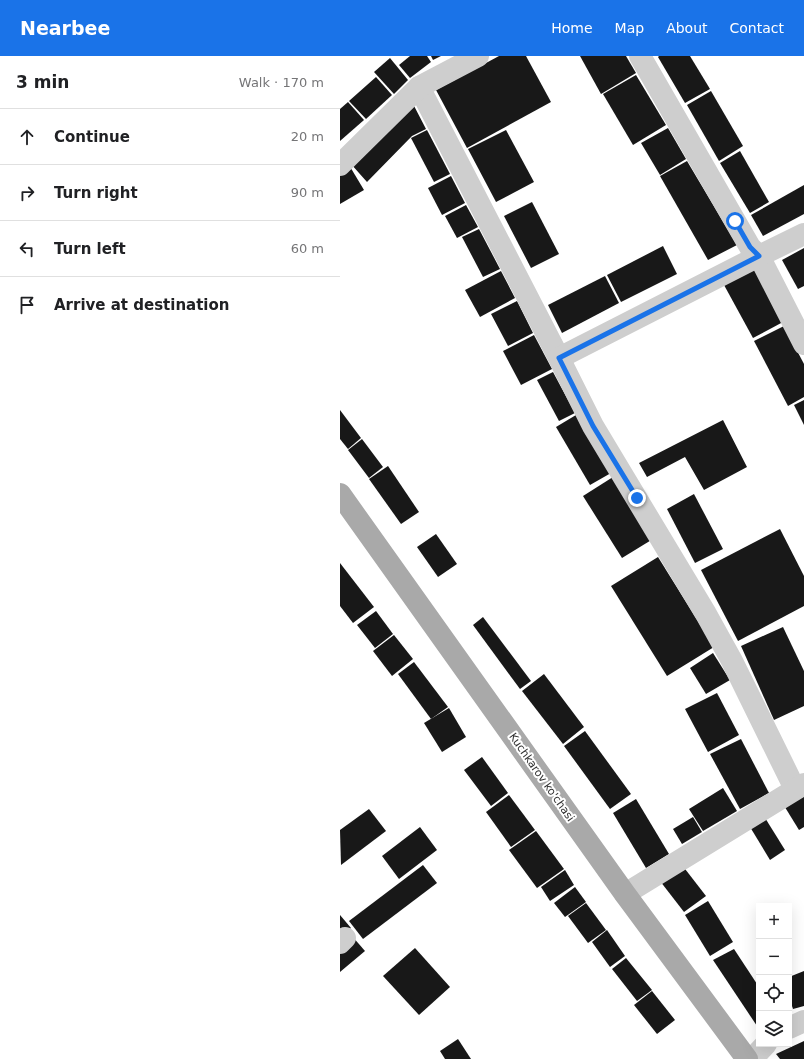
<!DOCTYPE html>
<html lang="en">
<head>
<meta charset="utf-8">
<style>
  body { margin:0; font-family:"DejaVu Sans",sans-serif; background:#f6f6f6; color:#202124 }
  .controls { position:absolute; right:12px; bottom:12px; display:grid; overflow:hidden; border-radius:0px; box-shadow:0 4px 16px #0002 }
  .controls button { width:36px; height:36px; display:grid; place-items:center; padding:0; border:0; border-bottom:1px solid #e0e0e0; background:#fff; color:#202124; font:20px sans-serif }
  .stop { position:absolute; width:12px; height:12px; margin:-9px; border:3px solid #1a73e8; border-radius:50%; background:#fff }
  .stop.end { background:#1a73e8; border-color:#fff; box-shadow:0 1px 4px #0008 }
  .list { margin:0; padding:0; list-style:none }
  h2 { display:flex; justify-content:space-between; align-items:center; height:52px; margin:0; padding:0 16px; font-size:17px }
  h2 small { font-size:13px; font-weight:400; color:#757577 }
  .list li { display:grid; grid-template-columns:26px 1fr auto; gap:12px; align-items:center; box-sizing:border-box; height:56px; padding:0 16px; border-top:1px solid #e0e0e0 }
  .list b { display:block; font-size:15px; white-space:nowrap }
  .list em { font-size:13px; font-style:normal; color:#757577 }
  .icon { flex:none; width:22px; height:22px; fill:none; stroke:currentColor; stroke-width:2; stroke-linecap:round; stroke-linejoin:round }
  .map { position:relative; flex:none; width:464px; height:1003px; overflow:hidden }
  header { display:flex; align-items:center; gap:24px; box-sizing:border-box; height:56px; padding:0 20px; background:#1a73e8; color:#fff }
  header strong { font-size:19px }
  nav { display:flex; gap:22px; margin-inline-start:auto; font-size:14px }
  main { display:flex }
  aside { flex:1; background:#fff }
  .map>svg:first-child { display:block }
  .building { fill:#181818 }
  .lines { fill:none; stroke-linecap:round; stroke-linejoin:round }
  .minor { stroke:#cecece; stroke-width:22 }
  .major { stroke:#a9a9a9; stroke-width:22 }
  .route { stroke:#1a73e8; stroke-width:5 }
  .labels { text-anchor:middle; stroke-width:4; stroke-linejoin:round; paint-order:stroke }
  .street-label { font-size:11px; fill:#313131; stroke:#fff }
</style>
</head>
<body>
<header>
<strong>Nearbee</strong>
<nav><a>Home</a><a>Map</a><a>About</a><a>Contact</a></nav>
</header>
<main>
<aside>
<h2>3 min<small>Walk · 170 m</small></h2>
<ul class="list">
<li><svg class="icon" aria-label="ahead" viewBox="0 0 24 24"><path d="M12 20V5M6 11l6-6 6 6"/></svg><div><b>Continue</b></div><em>20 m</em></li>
<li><svg class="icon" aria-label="right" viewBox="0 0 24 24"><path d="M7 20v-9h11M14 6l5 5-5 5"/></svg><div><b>Turn right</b></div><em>90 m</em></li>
<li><svg class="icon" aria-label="left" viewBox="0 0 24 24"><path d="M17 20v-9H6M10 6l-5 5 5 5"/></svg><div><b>Turn left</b></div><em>60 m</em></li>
<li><svg class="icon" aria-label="arrive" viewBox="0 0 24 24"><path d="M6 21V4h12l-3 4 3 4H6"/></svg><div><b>Arrive at destination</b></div></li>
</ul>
</aside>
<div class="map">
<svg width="464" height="1003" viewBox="0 0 464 1003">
  <rect width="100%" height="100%" fill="#fff"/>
  <g class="building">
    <path d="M70 0H87L91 6 70 22 59 9Z"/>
    <path d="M91 0H101L93 4Z"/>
    <path d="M159 0H186L211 46 127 92 96 34Z"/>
    <path d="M240 0H286L296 17 261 38Z"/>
    <path d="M319 0H350L370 33 345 47 318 1Z"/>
    <path d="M50 2 68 24 54 38 34 16Z"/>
    <path d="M296 19 326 69 293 89 263 38Z"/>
    <path d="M36 21 52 39 26 63 9 45Z"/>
    <path d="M371 35 403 90 379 105 347 49Z"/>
    <path d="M8 46 24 64 0 85V53Z"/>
    <path d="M72 46 86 73 72 80 27 126 11 108Z"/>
    <path d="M328 72 346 103 320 119 301 87Z"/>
    <path d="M87 74 110 118 94 126 71 82Z"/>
    <path d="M166 74 194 126 156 146 128 93Z"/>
    <path d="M400 95 429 146 410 157 380 107Z"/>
    <path d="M347 105 397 189 368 204 320 120Z"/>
    <path d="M9 109 24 134 0 148V114Z"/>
    <path d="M111 120 125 147 102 159 88 132Z"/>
    <path d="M464 129V158L423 180 411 159Z"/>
    <path d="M192 146 219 198 191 212 164 160Z"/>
    <path d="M126 149 138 171 117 182 105 160Z"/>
    <path d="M139 173 160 213 143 221 122 181Z"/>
    <path d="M323 190 337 218 281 246 267 219Z"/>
    <path d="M464 192V230L458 233 442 204Z"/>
    <path d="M415 213 443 266 413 282 384 229Z"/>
    <path d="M161 215 175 242 140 261 125 234Z"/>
    <path d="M265 220 279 247 222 277 208 249Z"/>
    <path d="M177 245 193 277 168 290 151 258Z"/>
    <path d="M444 270 464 308V341L448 350 414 285Z"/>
    <path d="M194 279 212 313 181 329 163 295Z"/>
    <path d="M213 316 235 357 219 365 197 324Z"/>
    <path d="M464 344V369L454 349Z"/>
    <path d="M0 354 21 382 8 393 0 383Z"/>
    <path d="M236 359 271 417 250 429 216 371Z"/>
    <path d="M383 364 407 411 364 434 345 401 307 421 299 407Z"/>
    <path d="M22 383 43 411 29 422 8 394Z"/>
    <path d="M48 410 79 456 61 468 29 423Z"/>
    <path d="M273 421 313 483 282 502 243 440Z"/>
    <path d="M354 438 383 493 355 507 327 453Z"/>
    <path d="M440 473 464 520V550L398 585 361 514Z"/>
    <path d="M96 478 117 508 98 521 77 491Z"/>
    <path d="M318 501 374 591 327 620 271 530Z"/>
    <path d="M0 507 34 551 13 567 0 550Z"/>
    <path d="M36 555 53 578 35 592 17 569Z"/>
    <path d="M143 561 191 625 180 633 133 569Z"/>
    <path d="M443 571 464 615V650L434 664 401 590Z"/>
    <path d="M54 579 73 603 52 620 33 595Z"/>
    <path d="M373 597 390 624 366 638 350 612Z"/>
    <path d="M74 606 108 651 91 663 58 618Z"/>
    <path d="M204 618 244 671 223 688 182 635Z"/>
    <path d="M377 637 399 679 368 696 345 653Z"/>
    <path d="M109 652 126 681 102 696 84 667Z"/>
    <path d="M245 675 291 738 270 753 224 690Z"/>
    <path d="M401 683 429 737 400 753 370 698Z"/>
    <path d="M142 701 168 737 151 750 124 714Z"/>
    <path d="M383 732 397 755 363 775 349 753Z"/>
    <path d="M464 736V771L459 774 443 748Z"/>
    <path d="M169 739 195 774 171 791 146 756Z"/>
    <path d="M296 743 329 798 306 812 273 757Z"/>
    <path d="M29 753 46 775 1 809 0 774Z"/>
    <path d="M422 757 445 794 430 804 407 766Z"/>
    <path d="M353 761 362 776 342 788 333 773Z"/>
    <path d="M80 771 97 794 59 823 42 800Z"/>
    <path d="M196 775 224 813 197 832 169 794Z"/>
    <path d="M83 809 97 827 23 883 9 865Z"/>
    <path d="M342 809 366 840 344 856 320 825Z"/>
    <path d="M225 814 234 829 210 845 201 831Z"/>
    <path d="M235 831 246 846 225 861 214 847Z"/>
    <path d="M368 845 393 886 370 900 345 859Z"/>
    <path d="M246 847 266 874 248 887 228 860Z"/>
    <path d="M0 859 11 872 0 881Z"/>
    <path d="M267 874 285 900 270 911 252 886Z"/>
    <path d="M12 880 25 895 0 916V890Z"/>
    <path d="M75 892 110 931 79 959 43 920Z"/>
    <path d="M394 893 419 931V973L373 904Z"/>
    <path d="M286 902 312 934 297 945 272 913Z"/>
    <path d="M464 915V950L453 953 449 941V921Z"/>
    <path d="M312 935 335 964 317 978 294 949Z"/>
    <path d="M118 983 131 1003H105L100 995Z"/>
    <path d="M464 985V1003H440L436 998Z"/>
  </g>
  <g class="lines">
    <g class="minor">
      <path d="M300 0 395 165 410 191 419 200 464 288"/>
      <path d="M79 31 219 302 253 370 366 558 392 605 455 733"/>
      <path d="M0 109 79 31 138 0"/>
      <path d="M219 302 419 200 464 178"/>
      <path d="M285 838 464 728"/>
      <path d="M0 887 5 882"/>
      <path d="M449 972 464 965"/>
      <path d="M412 1003 426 988"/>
    </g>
    <path class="major" d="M0 438 285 838 407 1003"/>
  </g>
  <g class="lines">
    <path class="route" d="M297 442 253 370 219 302 419 200 410 191 395 165"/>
  </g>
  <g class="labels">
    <g class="street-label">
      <text transform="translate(202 721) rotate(55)" y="4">Kuchkarov ko'chasi</text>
    </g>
  </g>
</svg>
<div class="controls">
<button>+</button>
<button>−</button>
<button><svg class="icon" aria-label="locate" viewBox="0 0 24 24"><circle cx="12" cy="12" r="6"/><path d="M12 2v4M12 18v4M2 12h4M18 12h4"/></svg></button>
<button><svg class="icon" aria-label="layers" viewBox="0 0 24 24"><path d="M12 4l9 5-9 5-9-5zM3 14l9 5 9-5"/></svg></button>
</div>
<div class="stop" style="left:395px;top:165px"></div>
<div class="stop end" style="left:297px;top:442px"></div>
</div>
</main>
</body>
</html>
